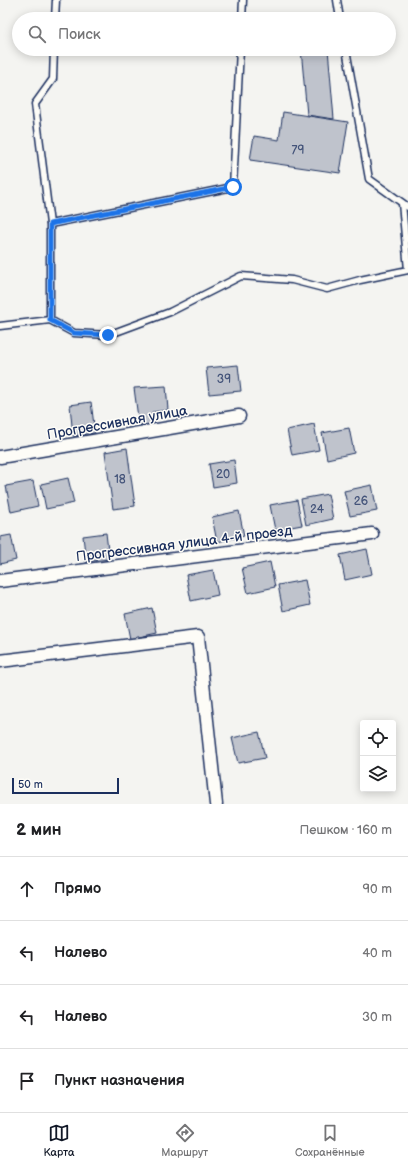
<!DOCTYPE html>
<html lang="ru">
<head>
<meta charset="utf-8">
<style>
  body { margin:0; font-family:"Balsamiq Sans",sans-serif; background:#f2f2f2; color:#202124 }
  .controls { position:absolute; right:12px; bottom:12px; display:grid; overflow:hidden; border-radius:4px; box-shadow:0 2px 10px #0003 }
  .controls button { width:36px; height:36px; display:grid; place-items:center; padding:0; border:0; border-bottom:1px solid #e0e0e0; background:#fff; color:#202124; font:20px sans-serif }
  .scale { position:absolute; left:12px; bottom:10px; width:107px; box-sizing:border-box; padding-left:4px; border:2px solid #1b2f5e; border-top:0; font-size:11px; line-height:14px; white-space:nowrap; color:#1b2f5e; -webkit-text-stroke:3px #fdfcf7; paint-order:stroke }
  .stop { position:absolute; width:12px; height:12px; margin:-9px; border:3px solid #1a73e8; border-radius:50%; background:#fff }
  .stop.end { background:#1a73e8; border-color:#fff; box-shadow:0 1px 4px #0008 }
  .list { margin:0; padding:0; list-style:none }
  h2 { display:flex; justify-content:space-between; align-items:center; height:52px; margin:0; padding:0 16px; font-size:17px }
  h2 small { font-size:13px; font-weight:400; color:#757577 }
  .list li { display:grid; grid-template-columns:26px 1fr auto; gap:12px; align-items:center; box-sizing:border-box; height:64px; padding:0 16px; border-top:1px solid #e0e0e0 }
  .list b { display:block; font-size:15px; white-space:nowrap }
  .list em { font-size:13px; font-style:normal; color:#757577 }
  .icon { flex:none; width:22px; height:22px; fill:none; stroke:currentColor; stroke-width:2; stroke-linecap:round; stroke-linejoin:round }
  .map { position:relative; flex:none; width:408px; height:804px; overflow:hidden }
  .search { position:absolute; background:#fff; box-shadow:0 2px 10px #0003; left:12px; right:12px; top:12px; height:44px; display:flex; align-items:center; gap:10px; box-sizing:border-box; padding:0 14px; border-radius:22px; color:#757577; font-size:15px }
  .sheet { height:308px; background:#fff }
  nav { display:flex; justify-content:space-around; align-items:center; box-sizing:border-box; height:56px; border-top:1px solid #e0e0e0; background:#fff; font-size:11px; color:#757577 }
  nav a { display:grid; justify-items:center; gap:2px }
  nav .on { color:#111827 }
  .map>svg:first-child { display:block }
  .building { fill:#bfc3cc; stroke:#1b2f5e }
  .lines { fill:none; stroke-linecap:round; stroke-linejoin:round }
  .service-casing { stroke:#1b2f5e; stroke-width:9 }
  .minor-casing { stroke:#1b2f5e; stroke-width:15 }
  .service { stroke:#fdfcf7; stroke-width:6 }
  .minor { stroke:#fdfcf7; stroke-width:12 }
  .route { stroke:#1a73e8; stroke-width:5 }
  .labels { text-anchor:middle; stroke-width:3; stroke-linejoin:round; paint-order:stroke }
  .number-label { font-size:12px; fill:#44547a }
  .street-label { font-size:14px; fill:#1b2f5e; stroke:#fdfcf7 }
</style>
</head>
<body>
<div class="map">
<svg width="408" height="804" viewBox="0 0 408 804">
  <rect width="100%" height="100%" fill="#f4f4f1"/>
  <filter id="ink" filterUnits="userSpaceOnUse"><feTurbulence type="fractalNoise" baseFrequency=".025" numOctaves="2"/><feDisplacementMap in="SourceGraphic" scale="8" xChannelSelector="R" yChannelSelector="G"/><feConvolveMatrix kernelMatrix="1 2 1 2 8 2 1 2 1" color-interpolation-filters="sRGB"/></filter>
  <g filter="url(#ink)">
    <g class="building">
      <path d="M298 16 320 19H298Z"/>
      <path d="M301 49H328L334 119 307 115Z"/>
      <path d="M283 112 348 122 340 173 250 160 254 136 279 140Z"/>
      <path d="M238 365 241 391 209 394 206 368Z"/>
      <path d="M166 386 168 410 152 412 154 424 139 425 134 388Z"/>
      <path d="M91 402 95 433 73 436 70 405Z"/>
      <path d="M314 424 319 450 292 455 287 430Z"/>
      <path d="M349 428 354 453 327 459 322 433Z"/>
      <path d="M127 448 135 506 113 509 105 452Z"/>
      <path d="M234 460 237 483 213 487 209 464Z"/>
      <path d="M68 478 74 503 46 509 41 484Z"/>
      <path d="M33 481 38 506 11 512 6 486Z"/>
      <path d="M372 485 377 511 350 516 344 491Z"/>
      <path d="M328 494 333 519 306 525 301 499Z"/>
      <path d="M297 500 302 525 275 530 270 505Z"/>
      <path d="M239 511 244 536 217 542 212 517Z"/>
      <path d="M106 533 109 559 86 562 83 536Z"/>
      <path d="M11 535 16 560 0 564V537Z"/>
      <path d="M367 549 372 574 345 580 340 555Z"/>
      <path d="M270 562 275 587 248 593 242 568Z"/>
      <path d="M213 570 218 595 191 601 186 575Z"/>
      <path d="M305 580 310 605 283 611 278 585Z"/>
      <path d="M152 608 157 633 130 639 125 614Z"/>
      <path d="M259 732 265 758 238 763 232 738Z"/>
    </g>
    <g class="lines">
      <defs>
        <g id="service">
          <path d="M337 0 340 19"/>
          <path d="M55 19 56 0"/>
          <path d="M242 19 243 0"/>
          <path d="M346 49 369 179 408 207"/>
          <path d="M50 224 35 104 53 79 54 49"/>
          <path d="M50 320 74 333 108 335 170 312 241 276 292 280 327 289 360 280 408 270 402 203"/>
          <path d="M0 326 50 320V224L233 187 240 49"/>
        </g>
        <g id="minor">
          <path d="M0 457 239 416"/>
          <path d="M0 581 372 534"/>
          <path d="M0 661 198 637 216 804"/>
        </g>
      </defs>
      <use href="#service" class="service-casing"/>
      <use href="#minor" class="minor-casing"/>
      <use href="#service" class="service"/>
      <use href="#minor" class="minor"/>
    </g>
  </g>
  <g class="lines" filter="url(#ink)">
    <path class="route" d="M108 335 74 333 50 320V224L233 187"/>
  </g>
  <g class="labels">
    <g class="number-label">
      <text x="298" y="154">79</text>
      <text x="224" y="383">39</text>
      <text x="223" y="478">20</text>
      <text x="120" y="483">18</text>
      <text x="361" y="505">26</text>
      <text x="317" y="513">24</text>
    </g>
    <g class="street-label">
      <text transform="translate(117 422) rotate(-10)" y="5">Прогрессивная улица</text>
      <text transform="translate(184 543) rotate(-7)" y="5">Прогрессивная улица 4-й проезд</text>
    </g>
  </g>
</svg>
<div class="controls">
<button><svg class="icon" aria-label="locate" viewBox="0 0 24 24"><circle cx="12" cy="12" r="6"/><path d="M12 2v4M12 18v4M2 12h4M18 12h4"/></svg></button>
<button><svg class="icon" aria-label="layers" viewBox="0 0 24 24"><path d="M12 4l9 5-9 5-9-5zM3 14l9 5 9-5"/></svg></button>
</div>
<div class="scale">50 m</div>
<div class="stop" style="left:233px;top:187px"></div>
<div class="stop end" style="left:108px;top:335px"></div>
<div class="search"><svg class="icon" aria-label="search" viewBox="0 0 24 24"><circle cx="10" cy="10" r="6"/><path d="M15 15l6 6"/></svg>Поиск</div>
</div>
<section class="sheet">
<h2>2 мин<small>Пешком · 160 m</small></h2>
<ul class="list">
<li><svg class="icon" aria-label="ahead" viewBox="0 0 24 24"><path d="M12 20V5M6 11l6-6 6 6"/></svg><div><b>Прямо</b></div><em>90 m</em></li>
<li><svg class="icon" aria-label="left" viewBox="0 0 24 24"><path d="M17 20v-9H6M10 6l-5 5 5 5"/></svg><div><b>Налево</b></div><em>40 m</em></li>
<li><svg class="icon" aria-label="left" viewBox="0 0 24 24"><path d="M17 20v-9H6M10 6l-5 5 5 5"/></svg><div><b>Налево</b></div><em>30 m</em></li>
<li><svg class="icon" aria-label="arrive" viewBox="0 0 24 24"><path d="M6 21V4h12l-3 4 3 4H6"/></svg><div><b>Пункт назначения</b></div></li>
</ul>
</section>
<nav>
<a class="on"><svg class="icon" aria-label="map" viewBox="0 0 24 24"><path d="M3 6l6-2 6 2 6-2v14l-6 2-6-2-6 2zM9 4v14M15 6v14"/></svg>Карта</a>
<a><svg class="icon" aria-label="directions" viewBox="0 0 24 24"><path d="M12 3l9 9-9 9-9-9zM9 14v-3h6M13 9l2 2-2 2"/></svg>Маршрут</a>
<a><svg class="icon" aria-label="saved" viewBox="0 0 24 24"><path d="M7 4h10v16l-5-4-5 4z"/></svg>Сохранённые</a>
</nav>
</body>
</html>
